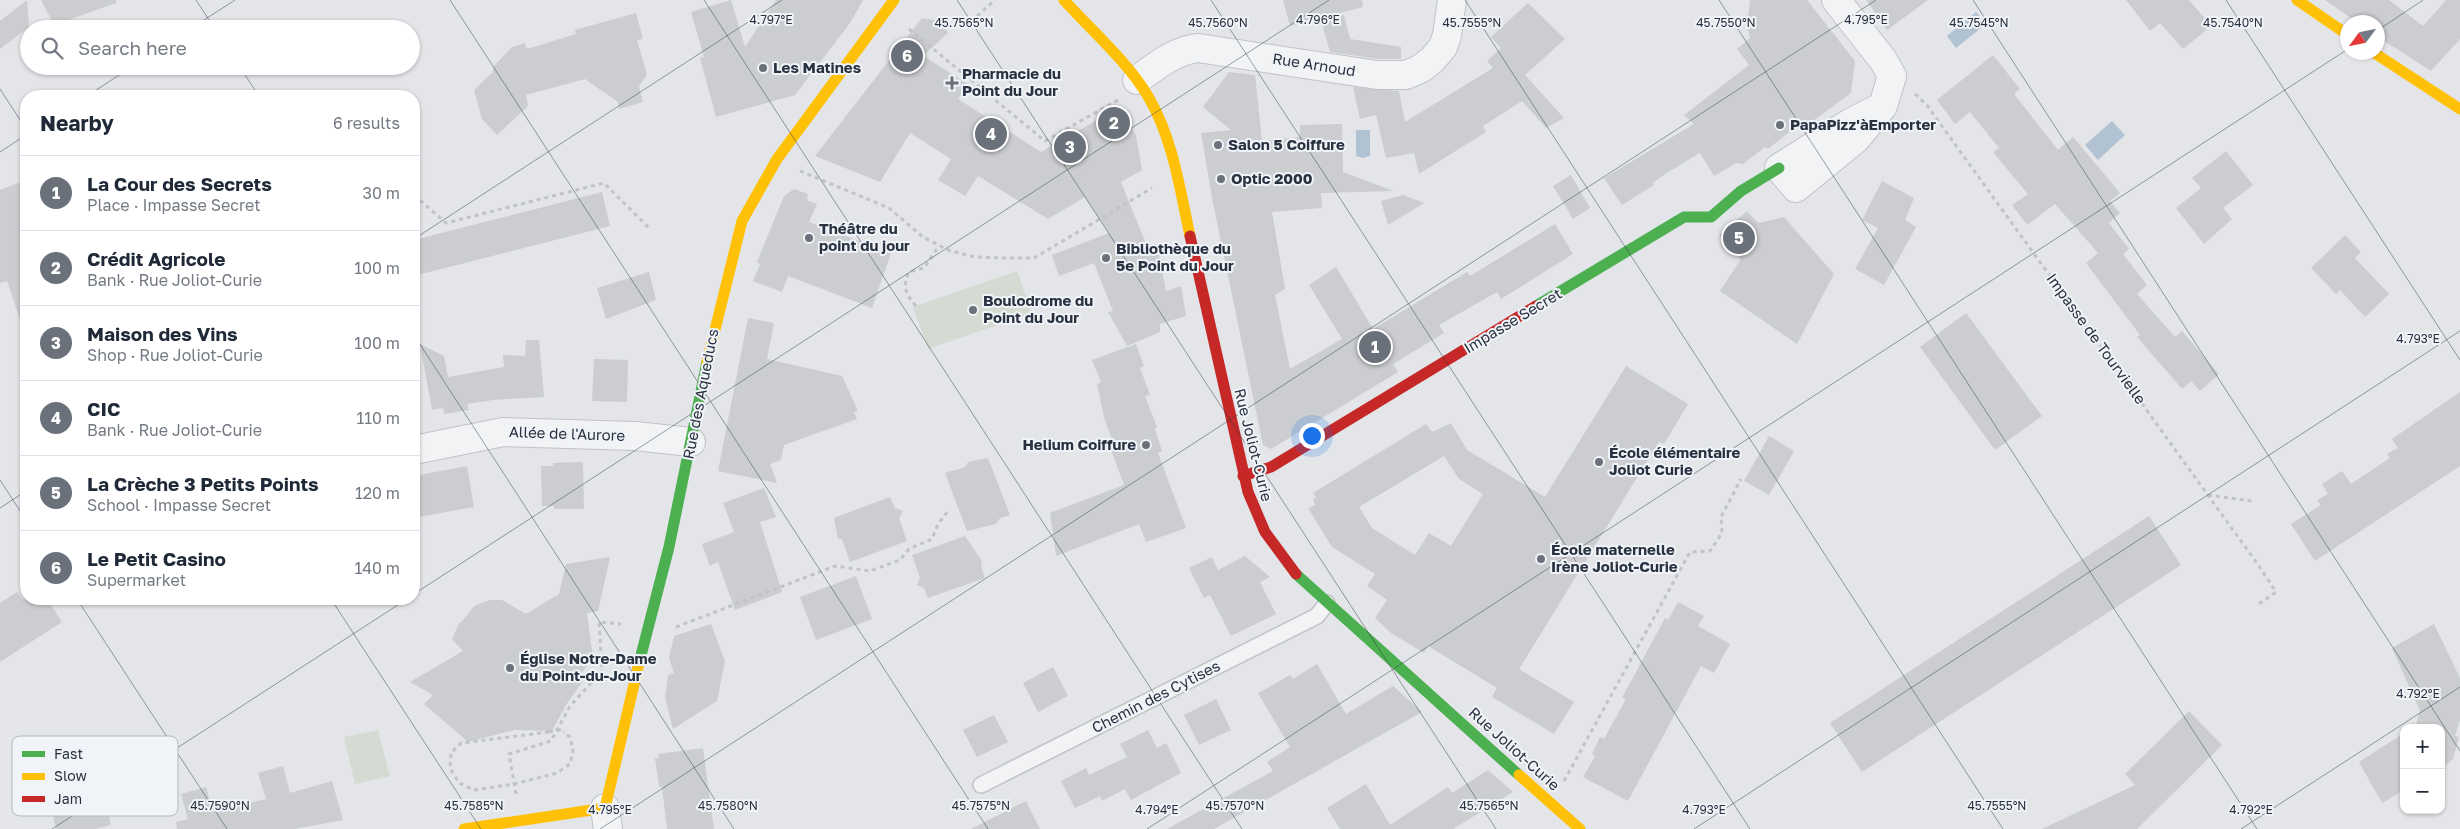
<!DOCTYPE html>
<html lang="en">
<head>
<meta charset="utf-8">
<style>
  body { margin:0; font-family:"Golos Text",sans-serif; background:#f2f2f3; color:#1f2937 }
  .controls { position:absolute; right:15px; bottom:15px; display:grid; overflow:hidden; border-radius:10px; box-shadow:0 1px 4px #0004 }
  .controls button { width:45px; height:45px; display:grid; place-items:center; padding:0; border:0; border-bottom:1px solid #e0e1e3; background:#fff; color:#1f2937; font:25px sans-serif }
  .compass { position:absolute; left:2340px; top:15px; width:45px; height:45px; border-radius:50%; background:#fff; box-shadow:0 1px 4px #0004; rotate:237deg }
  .you { position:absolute; left:1311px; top:435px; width:18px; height:18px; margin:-12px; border:4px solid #fff; border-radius:50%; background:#1a73e8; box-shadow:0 0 0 8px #1a73e833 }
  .badge { display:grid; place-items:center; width:32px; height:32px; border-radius:50%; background:#6a717b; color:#fff; font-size:16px; font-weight:700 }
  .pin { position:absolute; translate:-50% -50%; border:2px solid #fff; box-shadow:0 1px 5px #0006 }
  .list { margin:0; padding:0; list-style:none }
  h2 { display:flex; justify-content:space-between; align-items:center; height:65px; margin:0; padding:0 20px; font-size:21px }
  h2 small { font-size:16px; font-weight:400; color:#747a83 }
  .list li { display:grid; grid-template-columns:32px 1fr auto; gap:15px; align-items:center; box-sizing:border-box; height:75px; padding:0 20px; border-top:1px solid #e0e1e3 }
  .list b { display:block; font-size:19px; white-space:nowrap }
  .list p { margin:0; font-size:16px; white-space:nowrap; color:#747a83 }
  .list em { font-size:16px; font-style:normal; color:#747a83 }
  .icon { flex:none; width:28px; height:28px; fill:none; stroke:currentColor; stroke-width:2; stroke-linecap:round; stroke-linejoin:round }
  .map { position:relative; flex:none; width:2460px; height:829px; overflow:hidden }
  .search { position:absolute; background:#fff; box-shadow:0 1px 4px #0004; left:20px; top:20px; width:400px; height:55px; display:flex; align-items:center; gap:12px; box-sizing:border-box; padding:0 18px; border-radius:28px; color:#747a83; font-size:19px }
  .panel { position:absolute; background:#fff; box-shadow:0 1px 4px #0004; left:20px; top:90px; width:400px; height:515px; border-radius:20px }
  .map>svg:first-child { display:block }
  .green { fill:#d4dbd3 }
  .water { fill:#b1c2d3 }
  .building { fill:#cbcdd0; fill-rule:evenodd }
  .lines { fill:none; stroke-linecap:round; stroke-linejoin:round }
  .lane-casing { stroke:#c1c3c6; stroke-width:18 }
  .street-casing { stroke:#c1c3c6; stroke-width:30 }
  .path { stroke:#c1c3c8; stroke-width:3; stroke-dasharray:4 4; stroke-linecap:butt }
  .lane { stroke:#f2f3f4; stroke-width:15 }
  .street { stroke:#f2f3f4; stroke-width:28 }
  .fast { stroke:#4caf50; stroke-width:11 }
  .slow { stroke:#ffc107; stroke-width:11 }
  .jam { stroke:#c62828; stroke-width:11 }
  .path-bridge { stroke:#c1c3c8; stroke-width:3; stroke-dasharray:4 4; stroke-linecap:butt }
  .ticks { fill:none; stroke:#293241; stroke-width:1; stroke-opacity:0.45 }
  .poi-dot { fill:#6a717b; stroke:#f0f3f7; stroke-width:2 }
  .labels { text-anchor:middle; stroke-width:4; stroke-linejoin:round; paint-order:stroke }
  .street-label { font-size:15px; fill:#293241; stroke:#f0f3f7 }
  .poi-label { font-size:15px; font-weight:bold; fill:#293241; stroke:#f0f3f7; text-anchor:start }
  .key { fill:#f0f3f7; stroke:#b4b9c0; stroke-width:1 }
  .key-label { font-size:14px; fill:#293241 }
  .ticks-label { font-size:12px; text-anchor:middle; fill:#293241; stroke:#f0f3f7; stroke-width:4; stroke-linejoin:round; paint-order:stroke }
</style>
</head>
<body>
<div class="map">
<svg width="2460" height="829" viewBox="0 0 2460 829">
  <rect width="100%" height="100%" fill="#e3e5e8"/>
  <g class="green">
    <path d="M1017 271 1032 313 928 349 913 307Z"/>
    <path d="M378 730 390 776 355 784 344 737Z"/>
  </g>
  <g class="water">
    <path d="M1976 12 1986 24 1956 48 1947 36Z"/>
    <path d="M2112 121 2125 135 2098 160 2085 145Z"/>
    <path d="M1356 130H1370V156L1363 158 1356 156Z"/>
  </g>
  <g class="building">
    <path d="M27 0 29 27 0 49V21Z"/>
    <path d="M41 0H116V3L54 25Z"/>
    <path d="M731 0 745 47 776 0H863L850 23 795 95 716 117 700 58 704 57 691 12Z"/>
    <path d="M1283 0H1362L1363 7 1290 26Z"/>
    <path d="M1750 0H1807L1855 61 1851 93 1806 126 1802 122 1768 149 1765 147 1743 164 1736 163 1714 176 1700 153 1665 174 1653 183 1654 185 1622 205 1604 178 1694 124 1684 115 1749 65 1737 49 1750 38 1747 26Z"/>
    <path d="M1866 0H1928L1887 30Z"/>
    <path d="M2126 0H2189L2211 26 2183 49 2160 23 2150 31Z"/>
    <path d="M2325 0H2389L2423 26 2446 0H2460V39L2431 71 2378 37V22H2357Z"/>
    <path d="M1528 3 1565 39 1525 75 1564 118 1546 128 1522 101 1483 126 1486 132 1419 174 1414 153 1386 158 1376 115 1360 119 1353 87 1399 91 1405 122 1493 68 1487 61 1501 48 1491 37Z"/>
    <path d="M636 13 643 39 637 40 647 75 639 86 643 102 619 109 618 102 585 79 526 95 528 106 497 135 482 119 474 90 493 72V67L512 47 525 43 527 49 576 34 575 30Z"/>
    <path d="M1344 15 1350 39 1401 47V59H1378L1330 52 1321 20Z"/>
    <path d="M922 18 939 21 948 33 923 56 968 84 958 99 1041 152 1120 107 1136 136 1142 170 1121 182 1148 249 1157 244 1166 291 1181 286 1186 316 1160 324V332L1127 346 1108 312 1113 311 1094 263 1059 276 1052 255 1109 233 1085 197 1048 219 978 176 965 196 938 180 951 159 910 133 880 182 815 156Z"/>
    <path d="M310 22 312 29H294Z"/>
    <path d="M1993 55 2020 89 2014 94 2058 150 2073 137 2120 193 2110 201 2120 213 2109 223 2129 249 2123 254 2147 285 2137 294 2175 337 2182 331 2219 374 2200 391 2191 381 2182 389 2137 337 2140 335 2086 263 2098 253 2055 204 2027 225 2012 205 2028 194 1993 152 1999 148 1970 112 1955 124 1937 100Z"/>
    <path d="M1229 72 1255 75 1262 141 1300 137V125L1342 124 1343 172 1394 191 1321 193 1322 208 1272 212 1285 289 1275 295 1290 369 1342 339 1309 285 1336 267 1373 329 1467 272 1470 276 1555 224 1573 254 1501 299 1497 292 1439 325 1444 333 1393 364 1398 372 1271 449 1263 445 1213 203 1201 133 1231 130 1203 107Z"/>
    <path d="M2226 151 2253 185 2223 208 2232 219 2204 244 2176 208 2201 188 2192 178Z"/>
    <path d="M1571 175 1590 208 1573 219 1553 186Z"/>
    <path d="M26 180V328H23L7 281 0 283V190Z"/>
    <path d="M1882 181 1914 198 1905 220 1916 227 1884 285 1855 269 1878 228 1862 220Z"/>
    <path d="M794 189 808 194 807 200 817 204 809 222 891 253 872 308 788 276 782 292 753 281 760 264 757 262 784 196Z"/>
    <path d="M602 192 610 226 414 276V240Z"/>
    <path d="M1403 195 1424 203 1388 225 1381 201Z"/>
    <path d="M1747 211 1758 223 1784 217 1834 274 1797 344 1720 291 1741 259 1719 235Z"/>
    <path d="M2345 235 2361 252 2355 258 2389 294 2365 317 2340 290 2336 294 2311 268Z"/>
    <path d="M649 272 656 300 606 319 597 288Z"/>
    <path d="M1966 313 2042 416 1995 450 1920 347Z"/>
    <path d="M748 318 774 323 767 359 842 376 858 411 854 412 857 419 784 445 781 460 770 464 777 483 718 471Z"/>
    <path d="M526 340H539L544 397 493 400 467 404 469 410 444 414 443 408 432 410 420 344 444 356 448 377 504 367 503 355 525 356Z"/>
    <path d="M1136 344 1144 366 1140 368 1150 395 1145 396 1157 427 1155 429 1162 451 1158 453 1186 528 1146 542 1139 524 1056 556 1050 513 1124 485 1109 444 1113 442 1105 421 1097 384 1101 382 1092 360Z"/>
    <path d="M594 359 628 360 627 402 592 401Z"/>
    <path d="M1626 366 1688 404 1664 444 1659 442 1519 669 1574 702 1554 734 1492 697 1497 688 1428 646 1424 653 1391 633 1375 618 1387 600 1367 586 1375 574 1332 547 1308 508 1315 505 1313 499 1316 497 1313 493 1426 424 1432 432 1451 423 1467 450 1545 497ZM1444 456 1459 479 1483 494 1451 546 1429 533 1415 555 1372 528 1359 507Z"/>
    <path d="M2460 392V466L2315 561 2291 524 2321 505 2317 500 2328 494 2322 484 2342 471 2351 484 2390 458 2387 454 2398 448 2392 439Z"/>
    <path d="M1769 436 1794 451 1769 495 1744 481Z"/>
    <path d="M988 458 1010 515 1000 518 996 524 967 531 945 473 965 467 968 462Z"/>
    <path d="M583 462 584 509H554V506H542L541 466H553V463Z"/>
    <path d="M467 466 474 507 414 518V476Z"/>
    <path d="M764 488 776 517 760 522 782 592 735 610 718 562 710 566 702 544 734 532 723 503Z"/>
    <path d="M890 497 895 508 903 511 899 518 907 541 850 562 842 539H838L834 518Z"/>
    <path d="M2149 516 2181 565 1862 772 1830 723Z"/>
    <path d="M965 536 982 561 981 566 985 578 928 598 924 588 917 585 920 578 912 555Z"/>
    <path d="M1245 556 1270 577 1260 582 1276 614 1231 636 1210 595 1204 598 1189 568 1212 557 1218 570Z"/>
    <path d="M610 557 598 611 587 613 593 658 578 678 583 681 566 705 552 731 514 730 468 742 424 704 433 695 410 682 463 651 452 639 459 623H461L474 606 490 600H502L526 614 559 594 566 564Z"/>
    <path d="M856 576 872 619 816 640 800 597Z"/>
    <path d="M17 592 22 599H47L62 622 0 662V603Z"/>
    <path d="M1678 602 1704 616 1698 626 1730 644 1714 673 1701 666 1628 801 1583 777 1595 756 1592 754 1600 737 1604 739 1626 699 1622 698 1665 618 1668 620Z"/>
    <path d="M711 624 725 661 717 701 673 729 665 698 668 675 674 673 669 658 674 636Z"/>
    <path d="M2434 624 2460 678V719L2455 736 2459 737 2453 759 2441 769V728H2415L2420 711 2392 648Z"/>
    <path d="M1317 664 1346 714 1393 686 1422 712 1214 829H1167L1273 771 1267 762 1290 747 1258 693 1290 675 1293 679Z"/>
    <path d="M1053 667 1068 696 1038 712 1023 683Z"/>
    <path d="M1216 699 1231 730 1199 745 1184 715Z"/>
    <path d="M2189 711 2222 745 2137 829H2042L2135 785 2125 774Z"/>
    <path d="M994 715 1008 742 977 757 963 730Z"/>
    <path d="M1148 730 1157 748 1166 743 1181 773 1131 800 1125 789 1102 801 1100 796 1075 808 1061 781 1086 768 1089 775 1127 757 1120 744Z"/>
    <path d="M2404 733V790L2382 803 2359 762Z"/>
    <path d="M131 745 141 789 122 794 123 798 105 802 111 825 95 829H56L47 790 64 786 63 782 81 778 75 754 111 746V751Z"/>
    <path d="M703 748 714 829H667L662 787H659L655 758H659L658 754Z"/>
    <path d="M283 766 290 793 332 781 343 820 294 829H177L176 822 188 819 181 794 206 787 213 812 266 799 258 773Z"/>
    <path d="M1488 770 1513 792 1453 829H1340L1327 808 1366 784 1390 825 1448 787 1452 793Z"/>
    <path d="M1026 801 1040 829H971Z"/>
  </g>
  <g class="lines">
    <defs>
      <path id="lane" d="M981 785 1317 616 1327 603"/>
      <g id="street">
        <path d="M1836 0 1883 60 1892 76 1883 106 1856 139 1796 188 1779 168 1850 123 1883 106"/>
        <path d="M1137 80C1156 66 1174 51 1198 48L1377 75H1406L1420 69 1432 60 1443 47 1447 35 1452 0"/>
        <path d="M414 450 503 432 635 436 691 442"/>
        <path d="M605 808 608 829"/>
      </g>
    </defs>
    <use href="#lane" class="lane-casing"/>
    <use href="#street" class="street-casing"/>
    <g class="path">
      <path d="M977 16 995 0"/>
      <path d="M909 29 1045 141 1118 100"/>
      <path d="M1915 94 1926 104 2259 566 2276 592 2256 606"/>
      <path d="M800 171 889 208 923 237 948 250 975 257 1002 258H1034L1152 188"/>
      <path d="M414 195 446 223 604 183 649 228"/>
      <path d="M916 306C906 295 902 286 909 272L924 268 939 246"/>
      <path d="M2208 495 2252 501"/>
      <path d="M676 627 835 566 870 571 900 560 909 549 932 539 938 524 948 511"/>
      <path d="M549 732 461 743 451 753 450 768 459 783 474 790 514 784 557 773 570 764 573 751 570 737 563 732"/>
      <path d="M1564 781 1690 552 1710 551 1722 533 1721 517 1741 479"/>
      <path d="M516 794 509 754 551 741 570 706 602 671 599 622 621 624"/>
    </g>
    <use href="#lane" class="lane"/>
    <use href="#street" class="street"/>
    <g class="fast">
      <path d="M1536 306 1684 217H1711L1741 191 1779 168"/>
      <path d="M1296 574 1519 775"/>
      <path d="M639 663 669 547 707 362"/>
    </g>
    <g class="slow">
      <path d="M1064 0C1091 30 1129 63 1149 98 1173 139 1180 190 1190 236"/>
      <path d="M2297 0 2348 35"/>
      <path d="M2373 52 2460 109"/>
      <path d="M707 362 742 221 777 159 894 0"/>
      <path d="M1519 775 1580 829"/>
      <path d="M464 829 605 808 639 663"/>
    </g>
    <g class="jam">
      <path d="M1190 236 1248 492 1265 532 1296 574"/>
      <path d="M1243 476 1271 467 1536 306"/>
    </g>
    <path class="path-bridge" d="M549 732 560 730 563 732"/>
  </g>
  <path class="ticks" d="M196 0 215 29M450 0 988 829M704 0 1242 829M957 0 1496 829M1211 0 1750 829M1465 0 2003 829M1719 0 2257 829M1973 0 2460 751M2226 0 2460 360M190 29 235 0M2378 30 2423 0M239 66 259 96M0 89 26 129M87 96 133 66M0 152 26 135M414 239 782 0M414 335 734 829M0 480 26 520M0 508 26 491M414 594 1329 0M77 599 227 829M331 599 481 829M52 829 407 599M600 829 1876 0M1147 829 2348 49M1694 829 2460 331M2241 829 2460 687"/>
  <g class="poi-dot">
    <circle cx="763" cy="68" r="5"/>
    <path d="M949.5 75.5h5v5h5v5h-5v5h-5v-5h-5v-5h5z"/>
    <circle cx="1780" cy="125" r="5"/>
    <circle cx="1218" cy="145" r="5"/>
    <circle cx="1221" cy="179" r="5"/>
    <circle cx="809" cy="238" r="5"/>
    <circle cx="1106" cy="258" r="5"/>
    <circle cx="973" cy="310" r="5"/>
    <circle cx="1146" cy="445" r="5"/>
    <circle cx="1599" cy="462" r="5"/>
    <circle cx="1541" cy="559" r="5"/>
    <circle cx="510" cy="668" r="5"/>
  </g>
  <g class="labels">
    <g class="street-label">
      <text transform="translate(1314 65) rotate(9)" y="5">Rue Arnoud</text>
      <text transform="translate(1513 321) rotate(-31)" y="5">Impasse Secret</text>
      <text transform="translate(2096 339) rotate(54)" y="5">Impasse de Tourvielle</text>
      <text transform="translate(701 394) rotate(-79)" y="5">Rue des Aqueducs</text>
      <text transform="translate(567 434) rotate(2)" y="5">Allée de l'Aurore</text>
      <text transform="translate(1253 445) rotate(76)" y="5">Rue Joliot-Curie</text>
      <text transform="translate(1156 697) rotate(-27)" y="5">Chemin des Cytises</text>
      <text transform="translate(1514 749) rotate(42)" y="5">Rue Joliot-Curie</text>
    </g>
    <g class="poi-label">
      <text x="773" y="73">Les Matines</text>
      <text x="962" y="79">Pharmacie du<tspan x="962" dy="17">Point du Jour</tspan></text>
      <text x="1790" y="130">PapaPizz'àEmporter</text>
      <text x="1228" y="150">Salon 5 Coiffure</text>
      <text x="1231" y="184">Optic 2000</text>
      <text x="819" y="234">Théâtre du<tspan x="819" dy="17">point du jour</tspan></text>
      <text x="1116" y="254">Bibliothèque du<tspan x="1116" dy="17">5e Point du Jour</tspan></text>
      <text x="983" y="306">Boulodrome du<tspan x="983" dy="17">Point du Jour</tspan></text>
      <text x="1136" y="450" text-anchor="end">Helium Coiffure</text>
      <text x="1609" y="458">École élémentaire<tspan x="1609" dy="17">Joliot Curie</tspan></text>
      <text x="1551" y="555">École maternelle<tspan x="1551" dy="17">Irène Joliot-Curie</tspan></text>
      <text x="520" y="664">Église Notre-Dame<tspan x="520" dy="17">du Point-du-Jour</tspan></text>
    </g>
  </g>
  <rect x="12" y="736" width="166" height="80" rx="8" class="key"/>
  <rect x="22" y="751" width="23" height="6" fill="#4caf50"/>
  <rect x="22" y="773" width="23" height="7" fill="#ffc107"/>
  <rect x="22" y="796" width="23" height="6" fill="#c62828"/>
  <g class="key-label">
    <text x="54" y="759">Fast</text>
    <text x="54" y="781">Slow</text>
    <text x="54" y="804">Jam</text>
  </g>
  <g class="ticks-label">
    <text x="771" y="24">4.797°E</text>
    <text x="1318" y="24">4.796°E</text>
    <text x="1866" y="24">4.795°E</text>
    <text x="964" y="27">45.7565°N</text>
    <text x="1218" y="27">45.7560°N</text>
    <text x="1472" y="27">45.7555°N</text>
    <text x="1726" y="27">45.7550°N</text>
    <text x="1979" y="27">45.7545°N</text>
    <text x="2233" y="27">45.7540°N</text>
    <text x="2418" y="343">4.793°E</text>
    <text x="2418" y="698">4.792°E</text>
    <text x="220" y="810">45.7590°N</text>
    <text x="474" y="810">45.7585°N</text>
    <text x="728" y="810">45.7580°N</text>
    <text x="981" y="810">45.7575°N</text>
    <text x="1235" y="810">45.7570°N</text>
    <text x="1489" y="810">45.7565°N</text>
    <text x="1997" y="810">45.7555°N</text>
    <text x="610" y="814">4.795°E</text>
    <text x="1157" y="814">4.794°E</text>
    <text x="1704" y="814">4.793°E</text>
    <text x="2251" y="814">4.792°E</text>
  </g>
</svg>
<div class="controls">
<button>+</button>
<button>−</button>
</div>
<svg class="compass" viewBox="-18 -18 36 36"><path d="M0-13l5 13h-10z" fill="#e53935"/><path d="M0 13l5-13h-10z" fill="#747a83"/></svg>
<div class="you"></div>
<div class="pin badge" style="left:1375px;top:347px">1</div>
<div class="pin badge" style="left:1114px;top:123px">2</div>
<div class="pin badge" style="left:1070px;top:147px">3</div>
<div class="pin badge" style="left:991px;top:134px">4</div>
<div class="pin badge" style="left:1739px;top:238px">5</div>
<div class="pin badge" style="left:907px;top:56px">6</div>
<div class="search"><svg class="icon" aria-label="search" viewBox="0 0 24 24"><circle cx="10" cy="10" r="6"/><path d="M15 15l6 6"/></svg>Search here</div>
<section class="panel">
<h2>Nearby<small>6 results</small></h2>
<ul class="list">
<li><span class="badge">1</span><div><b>La Cour des Secrets</b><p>Place · Impasse Secret</p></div><em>30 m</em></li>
<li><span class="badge">2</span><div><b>Crédit Agricole</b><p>Bank · Rue Joliot-Curie</p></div><em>100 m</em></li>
<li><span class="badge">3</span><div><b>Maison des Vins</b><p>Shop · Rue Joliot-Curie</p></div><em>100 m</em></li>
<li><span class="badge">4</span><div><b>CIC</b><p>Bank · Rue Joliot-Curie</p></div><em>110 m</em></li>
<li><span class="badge">5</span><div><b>La Crèche 3 Petits Points</b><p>School · Impasse Secret</p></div><em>120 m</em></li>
<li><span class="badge">6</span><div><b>Le Petit Casino</b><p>Supermarket</p></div><em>140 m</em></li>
</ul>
</section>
</div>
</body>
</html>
